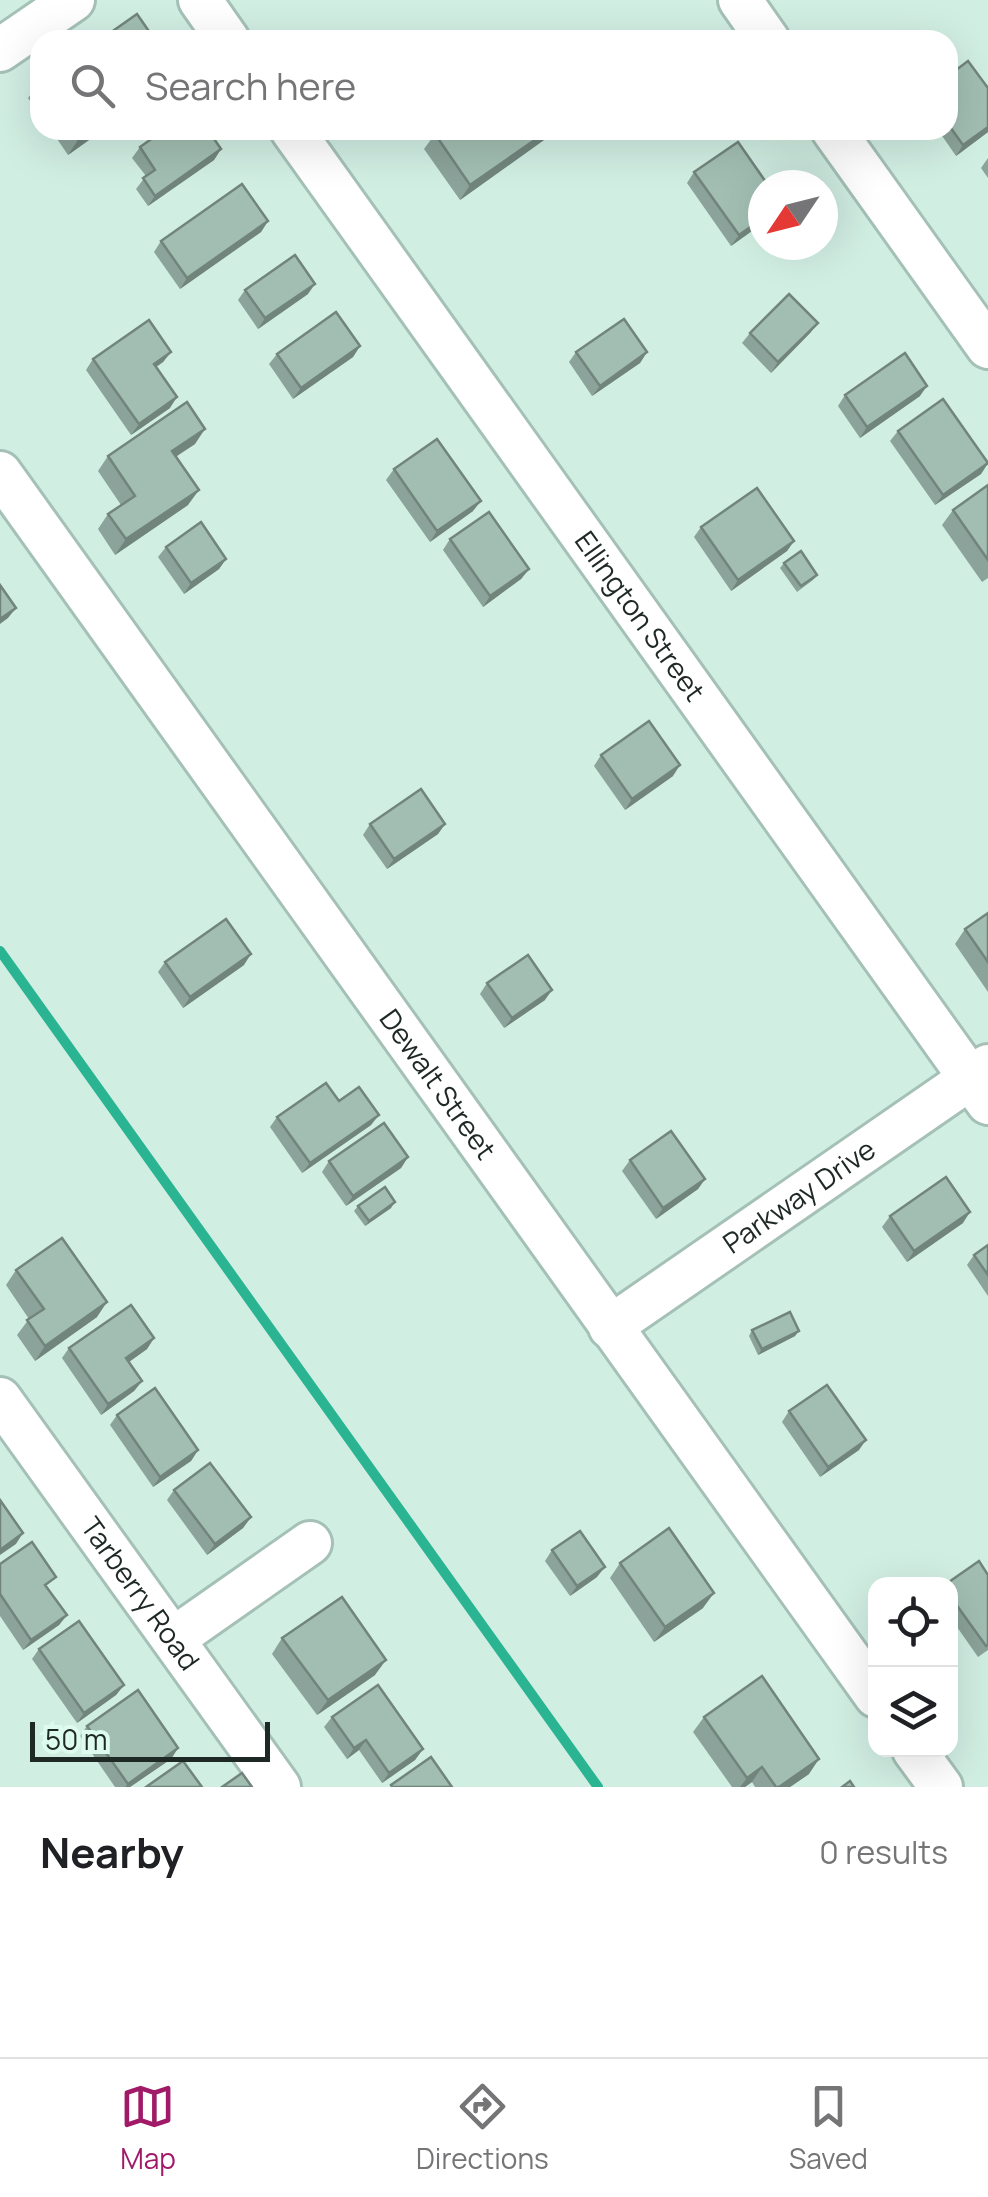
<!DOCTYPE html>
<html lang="en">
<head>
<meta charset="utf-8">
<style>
  body { margin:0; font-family:Manrope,sans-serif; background:#f2f2f2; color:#202124 }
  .controls { position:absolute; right:30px; bottom:30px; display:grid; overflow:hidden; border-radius:20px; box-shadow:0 10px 40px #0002 }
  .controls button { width:90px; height:90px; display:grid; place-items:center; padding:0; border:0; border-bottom:2px solid #e0e0e0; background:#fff; color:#202124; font:50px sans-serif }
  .compass { position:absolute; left:748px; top:170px; width:90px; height:90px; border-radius:50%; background:#fff; box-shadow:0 10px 40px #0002; rotate:235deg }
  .scale { position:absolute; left:30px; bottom:25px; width:240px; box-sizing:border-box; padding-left:10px; border:5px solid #1e2925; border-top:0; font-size:28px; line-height:35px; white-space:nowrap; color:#1e2925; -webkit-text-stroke:8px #defbf0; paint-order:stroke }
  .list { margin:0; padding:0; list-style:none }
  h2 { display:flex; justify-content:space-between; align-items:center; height:130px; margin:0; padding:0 40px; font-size:42px }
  h2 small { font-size:32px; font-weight:400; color:#757577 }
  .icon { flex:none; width:55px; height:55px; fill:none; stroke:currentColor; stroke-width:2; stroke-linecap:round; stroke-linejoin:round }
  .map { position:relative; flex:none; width:988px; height:1787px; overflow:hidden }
  .search { position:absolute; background:#fff; box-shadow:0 10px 40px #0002; left:30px; right:30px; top:30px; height:110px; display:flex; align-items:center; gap:25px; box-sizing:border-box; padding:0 35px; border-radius:30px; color:#757577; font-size:38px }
  .sheet { height:270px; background:#fff }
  nav { display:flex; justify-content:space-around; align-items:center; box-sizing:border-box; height:140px; border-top:2px solid #e0e0e0; background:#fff; font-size:28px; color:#757577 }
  nav a { display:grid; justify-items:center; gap:5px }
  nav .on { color:#a01a68 }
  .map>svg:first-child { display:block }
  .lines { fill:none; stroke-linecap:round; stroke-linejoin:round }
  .stream { stroke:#2bb492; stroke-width:10 }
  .minor-casing { stroke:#a5c1b7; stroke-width:48 }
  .minor { stroke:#fff; stroke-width:42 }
  .wall { fill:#8ba39a }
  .shaded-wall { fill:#71857d }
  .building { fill:#a2beb3; stroke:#71857d; stroke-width:2.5 }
  .labels { text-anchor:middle; stroke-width:8; stroke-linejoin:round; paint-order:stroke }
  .street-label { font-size:28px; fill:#1e2925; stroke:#defbf0 }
</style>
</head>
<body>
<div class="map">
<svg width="988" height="1787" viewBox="0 0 988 1787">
  <rect width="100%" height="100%" fill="#d1eee3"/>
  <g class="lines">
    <path class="stream" d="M0 951 598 1787"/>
    <defs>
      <g id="minor">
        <path d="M200 0 228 40"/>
        <path d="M740 0 768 40"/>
        <path d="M0 50 73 0"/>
        <path id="s1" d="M292 130 988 1103"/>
        <path d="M833 130 988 347"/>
        <path id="s2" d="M0 473 876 1696"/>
        <path id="s3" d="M610 1327 988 1066"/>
        <path id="s4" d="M0 1399 279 1787"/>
        <path d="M173 1639 310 1543"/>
        <path d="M914 1750 941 1787"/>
      </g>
    </defs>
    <use href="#minor" class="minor-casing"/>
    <use href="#minor" class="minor"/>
  </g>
  <g class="wall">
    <path d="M948 76 988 132 956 156 938 130H948Z"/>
    <path d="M40 82V115L28 98Z"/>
    <path d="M51 130H103L68 155Z"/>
    <path d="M441 130H558L460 200 424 149 435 134Z"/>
    <path d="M140 147 221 149 214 160 148 206 136 189 146 176 132 158Z"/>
    <path d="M988 158V178L981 168Z"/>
    <path d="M694 172 763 185V223L731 246 687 183Z"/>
    <path d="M268 221 261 232 180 289 154 252 161 241Z"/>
    <path d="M245 290 308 294 258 329 238 300Z"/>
    <path d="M818 323 810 333 771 373 742 343 750 333Z"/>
    <path d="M360 346 353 357 293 399 269 364 277 354Z"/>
    <path d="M171 352 163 362 156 367 170 408 131 435 86 370 93 359Z"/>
    <path d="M576 352H647L640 363 592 396 569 362Z"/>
    <path d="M845 395 920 396 860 438 838 406Z"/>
    <path d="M898 431 988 463 981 474 935 505 890 441Z"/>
    <path d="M195 444 176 456 188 505 115 555 98 529 108 514 121 505 98 471 108 456Z"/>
    <path d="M394 469 473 511 430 542 386 480Z"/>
    <path d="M988 485V578L982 582 942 525 953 510Z"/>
    <path d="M701 527 794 541 787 551 731 591 694 537Z"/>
    <path d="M450 539 529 569 521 579 483 607 443 550Z"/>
    <path d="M166 547 226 559 219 569 184 594 158 557Z"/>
    <path d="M784 563 817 575 813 580 797 592 780 568Z"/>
    <path d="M601 755 673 776 625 810 594 766Z"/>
    <path d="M370 824H445L438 834 387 869 363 835Z"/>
    <path d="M988 913V992L955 944 965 929Z"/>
    <path d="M165 962 244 965 183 1008 158 972Z"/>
    <path d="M487 983 545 1000 504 1028 480 994Z"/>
    <path d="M339 1101 371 1125 302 1173 270 1127 277 1117Z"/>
    <path d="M408 1157 401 1168 346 1206 322 1172 329 1161Z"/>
    <path d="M630 1160 705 1179 698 1189 656 1219 622 1171Z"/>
    <path d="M358 1206 391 1208 365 1226 354 1211Z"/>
    <path d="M890 1216 963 1223 907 1262 882 1227Z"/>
    <path d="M988 1245V1296L967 1265 974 1255Z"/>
    <path d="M16 1270 97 1317 35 1361 17 1335 29 1319 6 1285Z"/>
    <path d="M752 1330 795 1336 758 1355 749 1336Z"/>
    <path d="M154 1338 147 1349 129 1362 142 1381 134 1391 101 1415 62 1358 69 1348Z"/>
    <path d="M789 1411 859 1450 820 1477 782 1422Z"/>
    <path d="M117 1415 198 1450 191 1461 153 1487 110 1425Z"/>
    <path d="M174 1490 251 1517 243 1528 207 1555 167 1500Z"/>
    <path d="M552 1550 597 1577 570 1596 545 1561Z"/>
    <path d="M620 1563 703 1608 654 1642 610 1578Z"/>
    <path d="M0 1564 48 1588 67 1615 59 1625 23 1650 0 1616Z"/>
    <path d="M988 1575V1650L978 1657 950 1617V1584Z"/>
    <path d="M282 1638 375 1675 317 1715 272 1654Z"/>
    <path d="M39 1649 124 1685 116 1695 77 1723 32 1659Z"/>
    <path d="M332 1717 423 1749 415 1760 382 1783 359 1750 347 1759 324 1727Z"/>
    <path d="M704 1717 809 1774 790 1787H755L752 1782 745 1787H732L693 1732Z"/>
    <path d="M87 1726 178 1748 171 1759 130 1787H115L80 1736Z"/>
  </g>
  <g class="shaded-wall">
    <path d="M988 127V132L956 156 963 145Z"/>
    <path d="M92 130H103L68 155 78 140Z"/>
    <path d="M549 130H558L460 200 470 185Z"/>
    <path d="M221 149 214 160 148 206 155 196Z"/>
    <path d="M763 218V223L731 246 739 235Z"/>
    <path d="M268 221 261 232 180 289 187 278Z"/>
    <path d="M315 284 308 294 258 329 265 318Z"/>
    <path d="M818 323 810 333 771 373 778 362Z"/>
    <path d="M360 346 353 357 293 399 301 388Z"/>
    <path d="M171 352 163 362 146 374 154 364Z"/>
    <path d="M647 352 640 363 592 396 600 386Z"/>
    <path d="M927 386 920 396 860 438 867 427Z"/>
    <path d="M177 397 170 408 131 435 139 424Z"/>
    <path d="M205 429 195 444 162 466 172 451Z"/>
    <path d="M988 463 981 474 935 505 943 495Z"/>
    <path d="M199 490 188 505 115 555 126 539Z"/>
    <path d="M481 501 473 511 430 542 437 531Z"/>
    <path d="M794 541 787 551 731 591 738 580Z"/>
    <path d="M226 559 219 569 184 594 191 583Z"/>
    <path d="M529 569 521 579 483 607 490 596Z"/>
    <path d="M16 608 8 618 0 624V619Z"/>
    <path d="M680 765 673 776 625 810 632 799Z"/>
    <path d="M445 824 438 834 387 869 394 859Z"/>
    <path d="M251 954 244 965 183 1008 190 997Z"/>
    <path d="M552 990 545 1000 504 1028 512 1018Z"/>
    <path d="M379 1115 371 1125 302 1173 310 1163Z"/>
    <path d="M408 1157 401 1168 346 1206 353 1196Z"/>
    <path d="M705 1179 698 1189 656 1219 663 1208Z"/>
    <path d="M395 1202 391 1208 365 1226 369 1221Z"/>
    <path d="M970 1212 963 1223 907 1262 914 1251Z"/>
    <path d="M107 1302 97 1317 35 1361 45 1346Z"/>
    <path d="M799 1331 795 1336 758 1355 762 1349Z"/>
    <path d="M154 1338 147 1349 119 1369 126 1358Z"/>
    <path d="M142 1381 134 1391 101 1415 108 1404Z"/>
    <path d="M866 1440 859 1450 820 1477 828 1467Z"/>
    <path d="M198 1450 191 1461 153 1487 160 1477Z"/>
    <path d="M251 1517 243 1528 207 1555 215 1544Z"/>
    <path d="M23 1533 16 1544 0 1555V1550Z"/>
    <path d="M605 1567 597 1577 570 1596 577 1586Z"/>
    <path d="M714 1593 703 1608 654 1642 665 1627Z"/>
    <path d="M67 1615 59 1625 23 1650 31 1640Z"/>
    <path d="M386 1660 375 1675 317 1715 328 1700Z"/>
    <path d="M124 1685 116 1695 77 1723 84 1713Z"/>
    <path d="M366 1740 359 1750 347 1759 354 1748Z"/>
    <path d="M178 1748 171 1759 130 1787H125L128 1784Z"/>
    <path d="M423 1749 415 1760 382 1783 389 1773Z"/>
    <path d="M819 1759 809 1774 790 1787H779Z"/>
    <path d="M762 1767 752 1782 745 1787H740L747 1778Z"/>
  </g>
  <g class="building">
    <path d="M137 14 155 40H100Z"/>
    <path d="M968 61 988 88V127L963 145 948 124V76Z"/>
    <path d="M72 130H92L78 140Z"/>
    <path d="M164 130H208L221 149 155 196 143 178 155 170 140 147Z"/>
    <path d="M441 130H549L470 185 435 134Z"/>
    <path d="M738 142 768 185H763V218L739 235 694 172Z"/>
    <path d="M242 184 268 221 187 278 161 241Z"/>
    <path d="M295 255 315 284 265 318 245 290Z"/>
    <path d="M789 294 818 323 778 362 750 333Z"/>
    <path d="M336 312 360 346 301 388 277 354Z"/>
    <path d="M624 319 647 352 600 386 576 352Z"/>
    <path d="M149 320 171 352 154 364 177 397 139 424 93 359Z"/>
    <path d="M905 353 927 386 867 427 845 395Z"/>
    <path d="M943 399 988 463 943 495 898 431Z"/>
    <path d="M187 402 205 429 172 451 199 490 126 539 108 514 135 496 108 456Z"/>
    <path d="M437 439 481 501 437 531 394 469Z"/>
    <path d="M988 485V560L953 510Z"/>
    <path d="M757 488 794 541 738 580 701 527Z"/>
    <path d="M489 512 529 569 490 596 450 539Z"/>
    <path d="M201 522 226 559 191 583 166 547Z"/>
    <path d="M801 551 817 575 801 586 784 563Z"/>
    <path d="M0 585 16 608 0 619Z"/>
    <path d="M649 721 680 765 632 799 601 755Z"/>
    <path d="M421 789 445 824 394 859 370 824Z"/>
    <path d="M988 913V962L965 929Z"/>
    <path d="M226 919 251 954 190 997 165 962Z"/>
    <path d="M528 955 552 990 512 1018 487 983Z"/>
    <path d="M326 1083 339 1101 359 1087 379 1115 310 1163 277 1117Z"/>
    <path d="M384 1123 408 1157 353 1196 329 1161Z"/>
    <path d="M671 1131 705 1179 663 1208 630 1160Z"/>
    <path d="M946 1177 970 1212 914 1251 890 1216Z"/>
    <path d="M385 1187 395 1202 369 1221 358 1206Z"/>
    <path d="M62 1238 107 1302 45 1346 27 1320 44 1309 16 1270Z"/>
    <path d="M988 1245V1275L974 1255Z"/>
    <path d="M131 1305 154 1338 126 1358 142 1381 108 1404 69 1348Z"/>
    <path d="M790 1312 799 1331 762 1349 752 1330Z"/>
    <path d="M827 1385 866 1440 828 1467 789 1411Z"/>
    <path d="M155 1388 198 1450 160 1477 117 1415Z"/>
    <path d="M210 1463 251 1517 215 1544 174 1490Z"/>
    <path d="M0 1500 23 1533 0 1550Z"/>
    <path d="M669 1528 714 1593 665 1627 620 1563Z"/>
    <path d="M580 1531 605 1567 577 1586 552 1550Z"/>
    <path d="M32 1542 56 1577 45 1585 67 1615 31 1640 0 1594V1564Z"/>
    <path d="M979 1561 988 1575V1645L986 1646 950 1596V1584H946Z"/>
    <path d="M342 1597 386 1660 328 1700 282 1638Z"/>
    <path d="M79 1621 124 1685 84 1713 39 1649Z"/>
    <path d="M762 1676 819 1759 779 1787H776L762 1767 747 1778 704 1717Z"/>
    <path d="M378 1685 423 1749 389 1773 366 1740 354 1748 332 1717Z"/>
    <path d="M138 1690 178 1748 128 1784 87 1726Z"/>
    <path d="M431 1757 452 1787H392L391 1785Z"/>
    <path d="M183 1761 202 1787H146Z"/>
    <path d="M242 1773 252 1787H222Z"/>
    <path d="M850 1781 854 1787H842Z"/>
  </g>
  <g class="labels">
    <g class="street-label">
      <text dy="10" stroke="none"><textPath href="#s1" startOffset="598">Ellington Street</textPath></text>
      <text dy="10" stroke="none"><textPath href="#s2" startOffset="752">Dewalt Street</textPath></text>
      <text dy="10" stroke="none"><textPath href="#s3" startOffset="230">Parkway Drive</textPath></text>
      <text dy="10" stroke="none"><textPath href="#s4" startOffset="240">Tarberry Road</textPath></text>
    </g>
  </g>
</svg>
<div class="controls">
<button><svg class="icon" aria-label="locate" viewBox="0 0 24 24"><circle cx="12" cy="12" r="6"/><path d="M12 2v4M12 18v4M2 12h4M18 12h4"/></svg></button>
<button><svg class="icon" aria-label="layers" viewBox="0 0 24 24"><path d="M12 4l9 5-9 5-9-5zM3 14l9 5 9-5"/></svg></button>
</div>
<svg class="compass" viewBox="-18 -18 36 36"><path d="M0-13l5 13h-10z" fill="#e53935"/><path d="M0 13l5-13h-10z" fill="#757577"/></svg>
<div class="scale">50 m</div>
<div class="search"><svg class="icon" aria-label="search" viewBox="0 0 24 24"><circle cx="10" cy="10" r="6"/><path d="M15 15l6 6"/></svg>Search here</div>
</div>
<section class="sheet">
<h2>Nearby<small>0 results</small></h2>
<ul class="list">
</ul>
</section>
<nav>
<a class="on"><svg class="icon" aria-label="map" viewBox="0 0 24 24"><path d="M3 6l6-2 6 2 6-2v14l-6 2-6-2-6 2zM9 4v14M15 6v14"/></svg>Map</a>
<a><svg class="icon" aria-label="directions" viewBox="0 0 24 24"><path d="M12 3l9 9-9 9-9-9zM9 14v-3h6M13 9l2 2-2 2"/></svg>Directions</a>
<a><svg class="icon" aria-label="saved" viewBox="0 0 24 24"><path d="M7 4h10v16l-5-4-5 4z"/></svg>Saved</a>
</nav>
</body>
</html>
